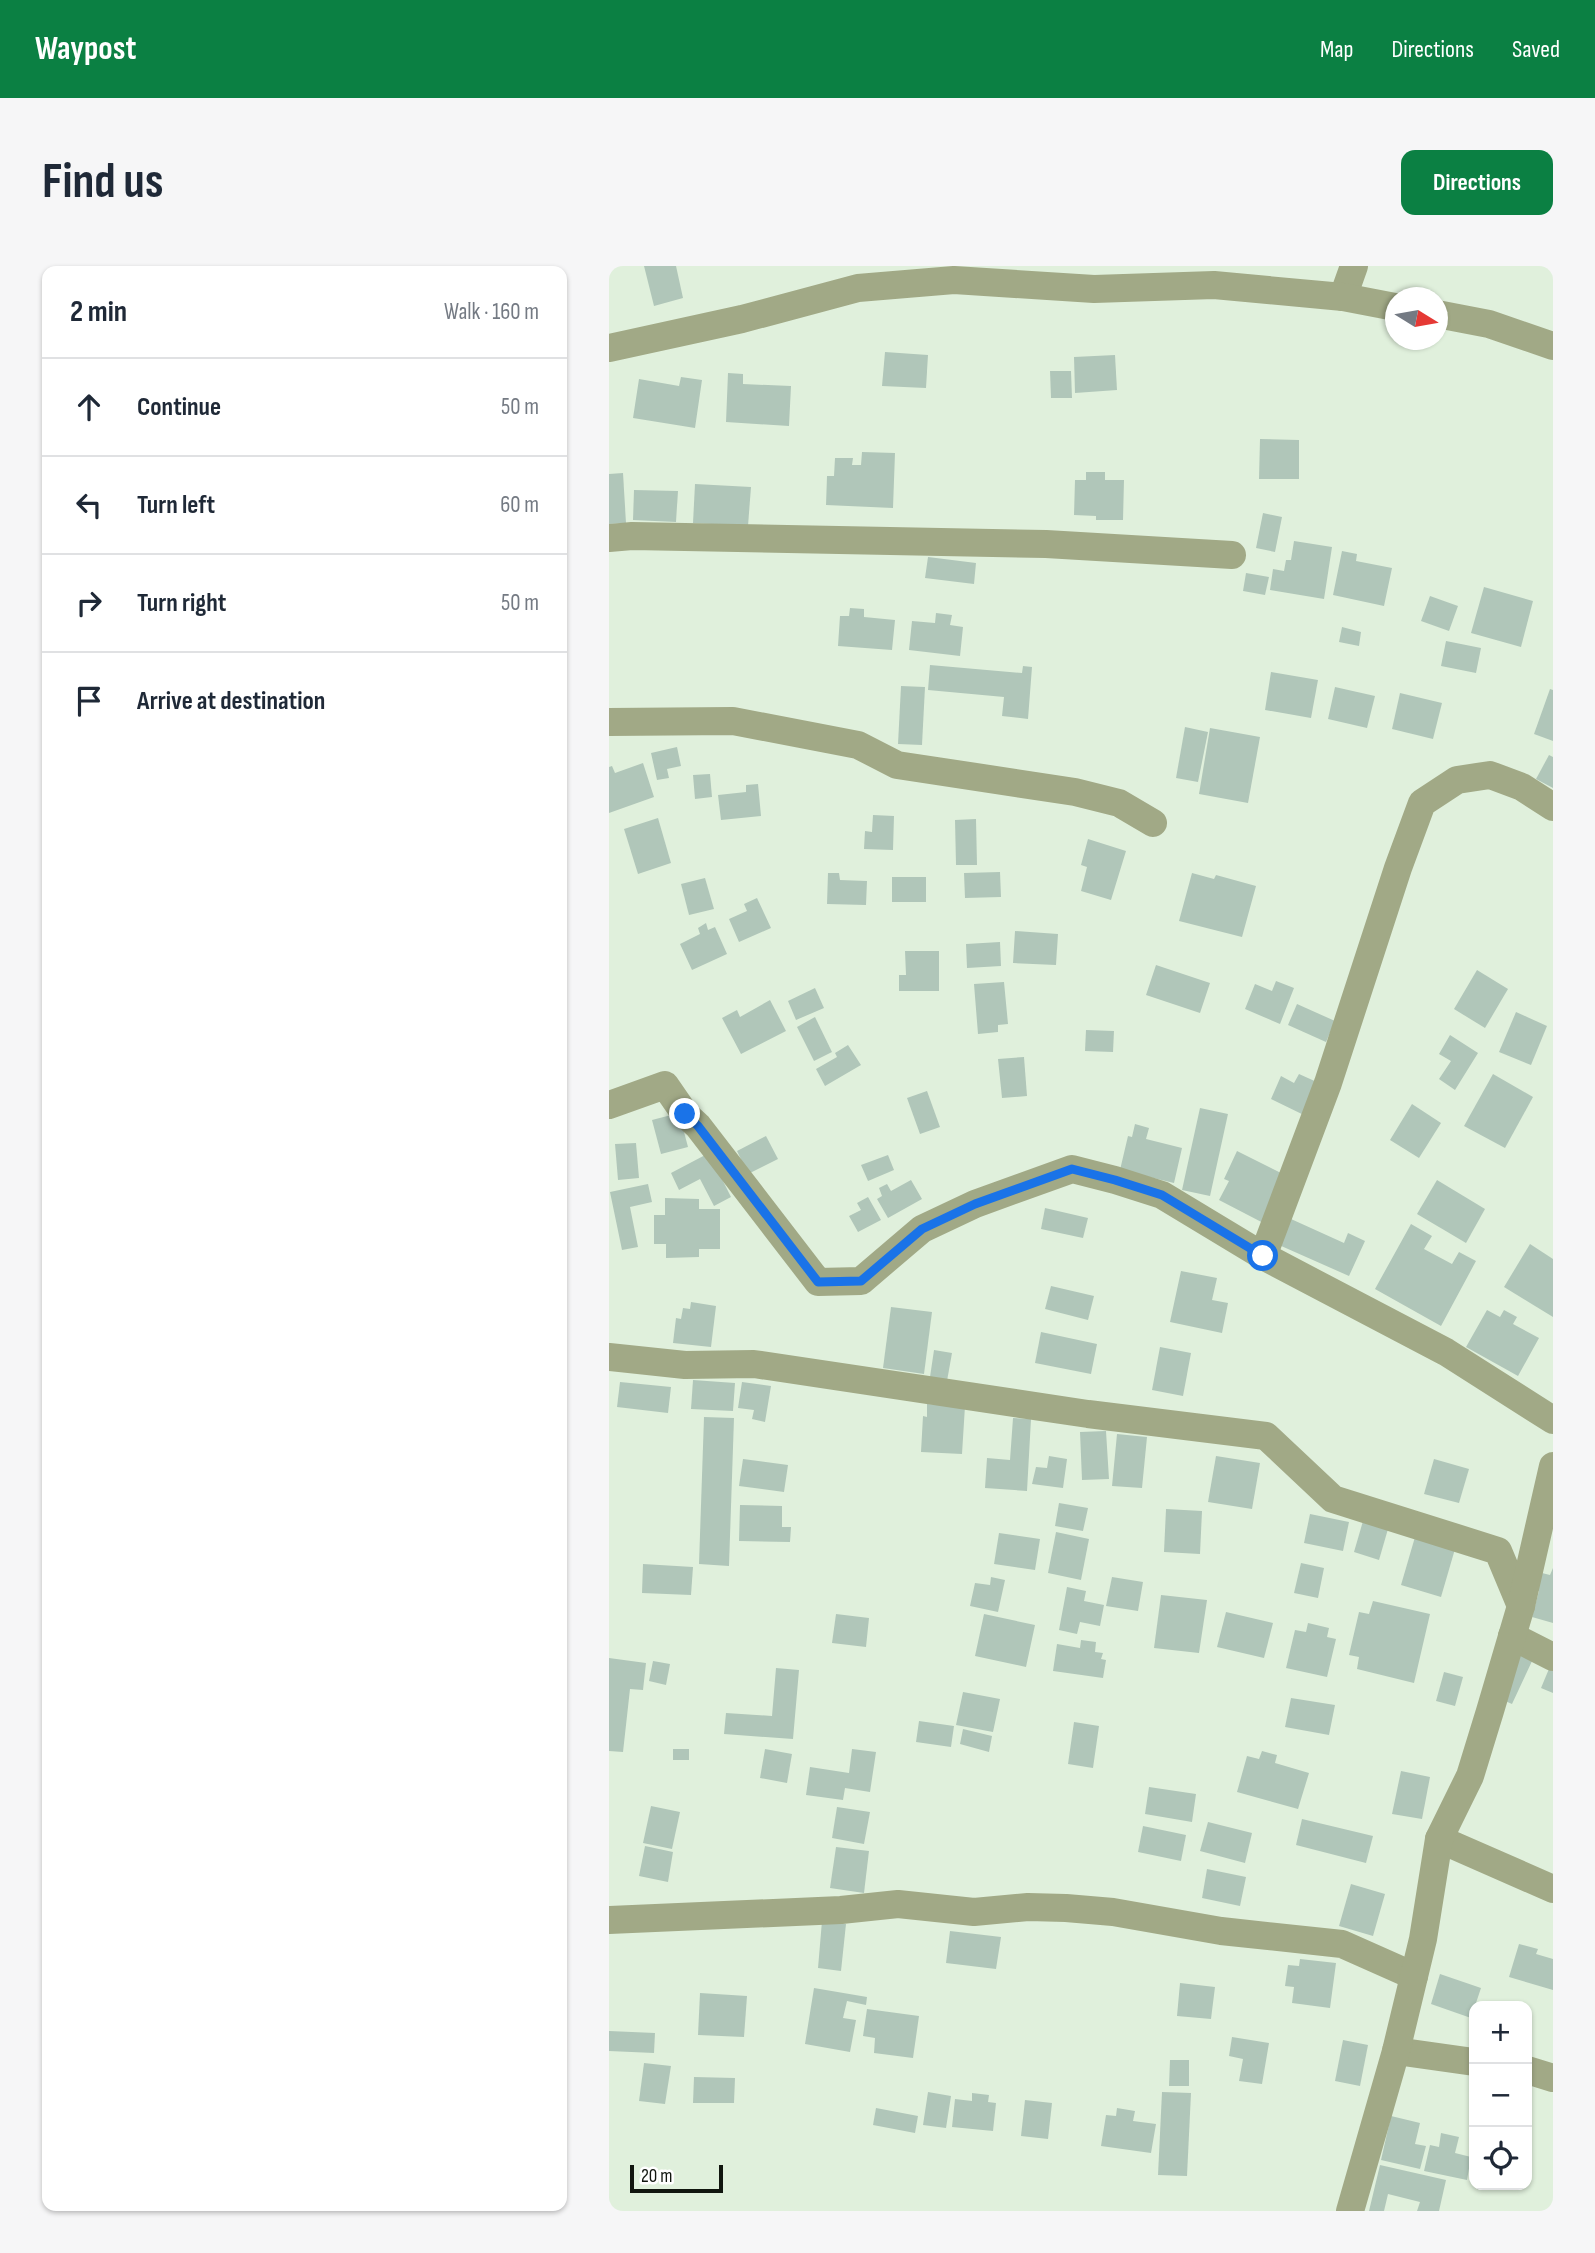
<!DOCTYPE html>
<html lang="en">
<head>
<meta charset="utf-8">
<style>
  body { margin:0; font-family:"Sofia Sans Condensed",sans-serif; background:#f6f6f7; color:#1f2937 }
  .controls { position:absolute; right:21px; bottom:21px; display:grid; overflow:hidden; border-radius:14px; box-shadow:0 2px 5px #0004 }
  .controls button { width:63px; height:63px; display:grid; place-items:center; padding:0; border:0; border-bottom:2px solid #e0e1e3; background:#fff; color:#1f2937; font:35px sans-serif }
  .compass { position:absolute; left:776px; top:21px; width:63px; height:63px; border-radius:50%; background:#fff; box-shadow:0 2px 5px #0004; rotate:101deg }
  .scale { position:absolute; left:21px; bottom:18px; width:93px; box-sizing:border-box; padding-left:7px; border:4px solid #11160f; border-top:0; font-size:19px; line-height:24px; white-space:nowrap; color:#11160f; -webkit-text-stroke:5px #fff; paint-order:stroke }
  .stop { position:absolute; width:21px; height:21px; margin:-16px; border:5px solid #1a73e8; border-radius:50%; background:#fff }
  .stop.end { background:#1a73e8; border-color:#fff; box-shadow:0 2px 7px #0008 }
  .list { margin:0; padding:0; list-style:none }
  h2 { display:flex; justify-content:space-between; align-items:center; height:91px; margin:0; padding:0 28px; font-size:30px }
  h2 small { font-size:23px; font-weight:400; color:#747a83 }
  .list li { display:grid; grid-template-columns:46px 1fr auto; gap:21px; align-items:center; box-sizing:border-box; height:98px; padding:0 28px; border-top:2px solid #e0e1e3 }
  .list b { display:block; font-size:26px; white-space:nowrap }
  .list em { font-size:23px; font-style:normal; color:#747a83 }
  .icon { flex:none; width:38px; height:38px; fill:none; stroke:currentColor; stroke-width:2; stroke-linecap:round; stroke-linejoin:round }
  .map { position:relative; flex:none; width:944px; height:1945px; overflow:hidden; border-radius:14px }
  header { display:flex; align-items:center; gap:42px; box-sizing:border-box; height:98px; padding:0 35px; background:#0b8043; color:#fff }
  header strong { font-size:33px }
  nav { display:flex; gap:38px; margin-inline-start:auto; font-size:24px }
  .intro { display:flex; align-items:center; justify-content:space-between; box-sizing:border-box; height:168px; padding:0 42px }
  h1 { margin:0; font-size:49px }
  .button { padding:18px 32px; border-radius:14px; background:#0b8043; color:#fff; font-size:24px; font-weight:700 }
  main { display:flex; gap:42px; padding:0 42px }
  aside { flex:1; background:#fff; border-radius:14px; box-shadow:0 2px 5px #0004 }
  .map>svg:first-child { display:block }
  .building { fill:#b0c6b9 }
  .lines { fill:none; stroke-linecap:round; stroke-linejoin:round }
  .street { stroke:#a1a986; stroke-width:28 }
  .route { stroke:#1a73e8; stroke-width:9 }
</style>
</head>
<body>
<header>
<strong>Waypost</strong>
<nav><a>Map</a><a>Directions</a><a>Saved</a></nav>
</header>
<div class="intro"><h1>Find us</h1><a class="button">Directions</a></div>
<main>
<aside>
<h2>2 min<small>Walk · 160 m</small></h2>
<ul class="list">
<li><svg class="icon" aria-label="ahead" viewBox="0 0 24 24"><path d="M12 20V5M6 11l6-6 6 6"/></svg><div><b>Continue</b></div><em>50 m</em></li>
<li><svg class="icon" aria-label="left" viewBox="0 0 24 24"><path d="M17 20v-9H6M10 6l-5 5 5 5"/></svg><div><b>Turn left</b></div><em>60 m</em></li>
<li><svg class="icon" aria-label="right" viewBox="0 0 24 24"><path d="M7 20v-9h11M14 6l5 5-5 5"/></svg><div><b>Turn right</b></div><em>50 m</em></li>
<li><svg class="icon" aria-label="arrive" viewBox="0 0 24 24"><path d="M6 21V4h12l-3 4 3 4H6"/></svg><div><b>Arrive at destination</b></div></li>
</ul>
</aside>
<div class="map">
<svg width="944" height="1945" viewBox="0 0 944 1945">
  <rect width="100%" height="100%" fill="#e0f0dc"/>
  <g class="building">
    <path d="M35 0H67L74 32 45 40Z"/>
    <path d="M276 86 319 89 317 122 273 120Z"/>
    <path d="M506 89 508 124 466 127 465 91Z"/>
    <path d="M441 105H462L463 132H442Z"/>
    <path d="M119 107 134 108V118L182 120 180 160 117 156Z"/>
    <path d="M72 111 93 114 86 162 24 152 30 113 70 120Z"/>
    <path d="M651 173 690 174V213H650Z"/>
    <path d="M253 186 286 187 284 242 217 239 218 210H225L226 192H244L243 199H252Z"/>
    <path d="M477 206H496V214H515L514 254H487V250L465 249 466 214H477Z"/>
    <path d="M14 207 17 257 0 258V208Z"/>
    <path d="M86 218 142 221 139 260 84 257Z"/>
    <path d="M25 224 69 225 67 256 24 254Z"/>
    <path d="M654 247 673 251 666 286 647 282Z"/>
    <path d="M685 275 723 281 715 333 661 324 664 303 675 305 677 294H682Z"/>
    <path d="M733 285 748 288 747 295 783 302 775 340 724 329Z"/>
    <path d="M319 291 367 297 365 318 316 312Z"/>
    <path d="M637 307 660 311 656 329 634 325Z"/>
    <path d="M875 321 924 335 912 381 862 367Z"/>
    <path d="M821 330 849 340 840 365 812 355Z"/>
    <path d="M241 342 255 343V351L286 354 283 384 229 380 231 350H240Z"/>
    <path d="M327 347 343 349 341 359 354 361 351 390 300 384 303 355 326 357Z"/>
    <path d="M733 361 752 366 750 380 730 376Z"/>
    <path d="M837 375 872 382 867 407 832 400Z"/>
    <path d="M321 399 413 407 414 400 423 401 419 453 393 450 395 431 319 424Z"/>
    <path d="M662 406 709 414 702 452 656 444Z"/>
    <path d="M292 420 316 421 313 479 289 478Z"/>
    <path d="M726 421 766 430 758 462 719 453Z"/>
    <path d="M941 423 944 424V475L925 468Z"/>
    <path d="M791 427 833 437 824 473 783 463Z"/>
    <path d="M576 461 599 466 589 516 567 512Z"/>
    <path d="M601 462 651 471 639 537 590 528Z"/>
    <path d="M68 481 72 500 58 503 60 512 48 514 42 487Z"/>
    <path d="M940 489 944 491V522L927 513Z"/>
    <path d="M34 497 45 531 0 547V501L3 500 6 507Z"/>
    <path d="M101 508 103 531 86 533 84 509Z"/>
    <path d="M149 518 152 550 112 554 109 529 137 526V519Z"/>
    <path d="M264 549 285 550 284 584 255 583 256 565 263 566Z"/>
    <path d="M49 552 62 597 29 608 15 563Z"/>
    <path d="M367 553 368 599H347L346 554Z"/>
    <path d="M479 573 517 585 502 634 472 625 478 601 472 599Z"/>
    <path d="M391 606 392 631 356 632 355 607Z"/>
    <path d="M219 607H230L231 614 258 615 257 639 218 638Z"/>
    <path d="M583 607 605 613 607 609 647 620 633 671 570 655Z"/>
    <rect x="283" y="611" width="34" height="25"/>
    <path d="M96 612 105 643 80 649 72 618Z"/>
    <path d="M148 632 162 662 130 676 120 653 138 645 135 638Z"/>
    <path d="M97 657 99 664 106 661 118 688 83 704 71 678 91 668 89 662Z"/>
    <path d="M406 665 449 668 447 699 404 697Z"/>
    <path d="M391 676 392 700 358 702 357 678Z"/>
    <path d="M296 685H330V725H290V709H297Z"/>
    <path d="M547 699 601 717 591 747 537 729Z"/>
    <path d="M868 704 899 723 876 762 845 743Z"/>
    <path d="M667 715 685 722 671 758 636 743 646 718 663 725Z"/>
    <path d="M395 716 399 758 389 759V766L369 768 365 718Z"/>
    <path d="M206 722 215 742 187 754 179 735Z"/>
    <path d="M161 734 177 765 132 788 113 752 128 744 131 751Z"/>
    <path d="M688 738 726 755 717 776 679 759Z"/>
    <path d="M907 746 938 760 922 799 890 786Z"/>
    <path d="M206 751 223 786 205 795 188 761Z"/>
    <path d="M477 764 505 765 504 786 476 785Z"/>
    <path d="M841 769 869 787 846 824 830 813 842 795 830 788Z"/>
    <path d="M239 779 252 799 216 820 207 803 228 791 226 787Z"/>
    <path d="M415 791 418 830 393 832 389 793Z"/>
    <path d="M690 808 710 817 701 852 662 833 672 810 685 817Z"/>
    <path d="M884 808 924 831 896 882 855 860Z"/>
    <path d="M318 825 331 861 311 868 298 832Z"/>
    <path d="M803 838 832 857 810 892 781 874Z"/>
    <path d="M591 842 619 848 601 930 573 924Z"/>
    <path d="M70 847 79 881 52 888 43 854Z"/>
    <path d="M526 858 540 862 537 873 573 882 565 917 511 904 519 870 523 871Z"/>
    <path d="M157 870 169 893 139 908 128 885Z"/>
    <path d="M27 877 30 912 9 914 6 878Z"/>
    <path d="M628 885 674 908 662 961 610 934 620 915 615 913Z"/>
    <path d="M100 887 122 931 105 940 91 913 70 924 62 907Z"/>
    <path d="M279 889 285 904 259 915 252 899Z"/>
    <path d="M302 914 313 933 279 952 268 933 273 930 270 922 278 918 282 925Z"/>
    <path d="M828 914 876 943 857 977 808 948Z"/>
    <path d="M39 918 43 936 21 941 29 981 13 984 1 926Z"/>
    <path d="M259 931 272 954 249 966 240 950 252 944 248 937Z"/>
    <path d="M56 932 90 933V943H111V983H90V991L57 992V978H45V949H56Z"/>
    <path d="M436 942 479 952 474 972 432 963Z"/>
    <path d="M682 953 735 977 739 967 756 975 740 1010 670 979Z"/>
    <path d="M802 958 823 970 815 983 843 998 850 986 867 995 832 1060 766 1023Z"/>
    <path d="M921 978 944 993V1051L895 1021Z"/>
    <path d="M572 1005 608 1012 603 1034 619 1037 613 1067 561 1056Z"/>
    <path d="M442 1020 485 1030 479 1054 436 1043Z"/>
    <path d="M82 1036 107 1040 102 1081 64 1077 67 1052 72 1053 74 1042 81 1043Z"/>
    <path d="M282 1041 323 1046 315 1108 274 1102Z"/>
    <path d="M878 1044 891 1051 895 1044 908 1051 904 1058 930 1072 909 1110 857 1081Z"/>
    <path d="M432 1066 488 1078 482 1108 426 1097Z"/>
    <path d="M551 1081 582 1087 574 1130 543 1124Z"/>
    <path d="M325 1084 343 1087 338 1115 321 1111Z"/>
    <path d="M84 1114 126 1117 124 1145 82 1143Z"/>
    <path d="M11 1116 62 1121 59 1147 8 1141Z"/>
    <path d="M133 1116 162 1120 156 1156 143 1153 145 1144 129 1142Z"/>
    <path d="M318 1138 356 1140 353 1188 312 1186 314 1150 318 1151Z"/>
    <path d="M95 1151 125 1152 120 1300 90 1298Z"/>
    <path d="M404 1152 422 1153 418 1225 376 1222 378 1192 401 1194Z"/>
    <path d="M497 1165 500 1213 473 1214 471 1166Z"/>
    <path d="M508 1168 538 1171 533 1222 503 1220Z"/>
    <path d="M440 1190 458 1193 454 1222 423 1218 427 1201 438 1202Z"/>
    <path d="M607 1190 651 1197 643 1243 599 1236Z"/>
    <path d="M134 1193 179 1199 175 1226 130 1220Z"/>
    <path d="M825 1193 860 1203 850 1237 815 1228Z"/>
    <path d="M450 1237 479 1242 474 1265 446 1260Z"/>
    <path d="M131 1239 173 1240V1261H182L181 1276 130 1275Z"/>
    <path d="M557 1243 593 1245 591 1288 555 1286Z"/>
    <path d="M701 1248 740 1256 734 1285 695 1277Z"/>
    <path d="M754 1255 779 1263 770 1294 745 1286Z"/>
    <path d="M447 1266 480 1273 472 1314 439 1307Z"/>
    <path d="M390 1267 431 1273 426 1304 385 1298Z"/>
    <path d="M806 1271 846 1283 832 1331 792 1319Z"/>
    <path d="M692 1297 715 1302 709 1332 685 1327Z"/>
    <path d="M34 1298 84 1301 82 1329 33 1327Z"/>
    <path d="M944 1302V1357L923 1351 930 1325 925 1323 929 1306 941 1309Z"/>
    <path d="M382 1311 396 1314 389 1346 361 1340 366 1317 381 1319Z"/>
    <path d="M503 1311 534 1316 529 1345 497 1340Z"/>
    <path d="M458 1321 477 1325 475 1335 495 1339 491 1360 471 1356 468 1368 450 1364Z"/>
    <path d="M552 1329 598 1334 590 1387 545 1382Z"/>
    <path d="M764 1335 821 1348 805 1417 748 1403 750 1391 740 1389 750 1346 760 1348Z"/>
    <path d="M617 1346 664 1357 655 1392 608 1381Z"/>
    <path d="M227 1348 260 1352 257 1381 223 1377Z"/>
    <path d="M375 1348 426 1359 417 1401 366 1390Z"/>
    <path d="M699 1357 720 1362 718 1371 727 1373 718 1411 677 1402 686 1364 697 1366Z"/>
    <path d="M472 1374 487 1376 486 1386 494 1387 492 1393 497 1394 494 1412 444 1405 448 1378 471 1382Z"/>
    <path d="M908 1385 924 1393 903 1438 887 1431Z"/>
    <path d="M0 1392 37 1397 34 1424 21 1423 14 1486 0 1485Z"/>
    <path d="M44 1395 61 1398 57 1419 40 1415Z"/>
    <path d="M942 1398 944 1399V1427L932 1422Z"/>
    <path d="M167 1402 190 1404 184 1473 115 1468 117 1447 163 1450Z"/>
    <path d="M835 1406 854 1411 846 1440 827 1435Z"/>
    <path d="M354 1426 391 1433 384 1466 347 1459Z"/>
    <path d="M682 1432 726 1439 720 1469 676 1461Z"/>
    <path d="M310 1455 345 1460 342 1481 307 1476Z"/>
    <path d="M465 1456 490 1460 484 1502 459 1498Z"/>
    <path d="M354 1463 383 1470 380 1486 351 1478Z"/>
    <rect x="64" y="1483" width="16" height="11"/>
    <path d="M156 1483 183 1488 178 1517 151 1512Z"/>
    <path d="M243 1483 267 1486 261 1526 236 1522 234 1534 197 1529 201 1501 240 1507Z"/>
    <path d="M653 1485 668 1489 666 1497 700 1507 689 1543 628 1526 638 1490 650 1493Z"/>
    <path d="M792 1505 821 1511 813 1553 783 1548Z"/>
    <path d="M540 1521 587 1528 583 1556 536 1548Z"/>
    <path d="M42 1540 71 1546 63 1583 34 1577Z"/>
    <path d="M228 1541 261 1546 255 1578 223 1572Z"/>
    <path d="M693 1553 764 1570 757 1597 687 1579Z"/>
    <path d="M599 1556 643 1567 636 1597 591 1585Z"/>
    <path d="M534 1560 577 1569 572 1595 529 1586Z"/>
    <path d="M36 1580 64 1586 59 1616 30 1610Z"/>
    <path d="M227 1581 260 1585 255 1627 221 1622Z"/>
    <path d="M598 1603 637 1611 631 1640 593 1632Z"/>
    <path d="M742 1618 776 1628 764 1670 730 1660Z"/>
    <path d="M213 1655 237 1658 232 1705 209 1702Z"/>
    <path d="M341 1665 392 1671 387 1703 337 1697Z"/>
    <path d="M910 1678 929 1683 927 1688 944 1693V1724L900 1711Z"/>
    <path d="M691 1693 727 1697 721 1742 683 1737 685 1721 676 1720 679 1699 690 1700Z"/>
    <path d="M831 1708 872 1722 862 1752 822 1738Z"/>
    <path d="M571 1717 606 1721 602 1753 568 1750Z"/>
    <path d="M205 1722 258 1731 257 1739 238 1735 234 1752 247 1754 241 1786 196 1778Z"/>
    <path d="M91 1727 138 1730 135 1771 89 1769Z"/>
    <path d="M258 1743 310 1750 304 1792 265 1787 266 1772 254 1770Z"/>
    <path d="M0 1765 46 1767 45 1787 0 1785Z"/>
    <path d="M623 1771 660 1777 653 1818 630 1815 634 1793 620 1790Z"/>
    <path d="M734 1774 759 1779 751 1820 726 1815Z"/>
    <path d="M561 1794H580V1820H560Z"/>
    <path d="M35 1797 62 1800 56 1838 30 1835Z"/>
    <path d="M85 1811 126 1812 125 1837H84Z"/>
    <path d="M319 1826 342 1830 337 1862 314 1859Z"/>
    <path d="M553 1826 582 1827 578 1910 549 1909Z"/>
    <path d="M363 1827 380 1829 379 1836 387 1837 384 1865 343 1861 346 1833 363 1835Z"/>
    <path d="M416 1834 443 1837 439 1873 412 1870Z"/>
    <path d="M267 1842 309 1850 306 1867 264 1859Z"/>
    <path d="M508 1842 526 1845 524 1855 547 1858 542 1887 492 1880 497 1849 507 1850Z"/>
    <path d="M782 1850 811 1857 806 1878 817 1880 811 1903 772 1894Z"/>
    <path d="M832 1867 850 1871 846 1887 862 1891 858 1914 815 1905 821 1879 830 1881Z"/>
    <path d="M771 1899 837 1914 830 1945H808L811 1936 779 1928 775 1945H760Z"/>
  </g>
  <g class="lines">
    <g class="street">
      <path d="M734 31 745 0"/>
      <path d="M828 48 880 58 944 80"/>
      <path d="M0 82 133 53 249 22 345 14 485 23 605 19 734 31 786 41"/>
      <path d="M0 272 23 270 437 278 623 289"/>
      <path d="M0 456 124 455 249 479 288 499 466 526 510 537 544 557"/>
      <path d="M0 839 56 819 76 848 89 860 209 1016 252 1015 313 963 366 938 463 903 506 914 553 929 654 990 837 1086 944 1154"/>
      <path d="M654 990 719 817 789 602 813 537 848 514 881 509 913 521 944 541"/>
      <path d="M0 1091 76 1099 145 1098 479 1148 657 1170 724 1233 889 1285 912 1340"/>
      <path d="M903 1370 944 1391"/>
      <path d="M830 1573 944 1623"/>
      <path d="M0 1654 232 1644 289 1638 365 1646 419 1641 457 1642 504 1646 612 1665 733 1678 805 1710"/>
      <path d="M787 1785 865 1796"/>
      <path d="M918 1804 944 1812"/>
      <path d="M741 1945 787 1785 814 1673 830 1573 861 1510 881 1445 912 1340 944 1200"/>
    </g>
  </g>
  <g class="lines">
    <path class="route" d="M76 848 89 860 209 1016 252 1015 313 963 366 938 463 903 506 914 553 929 654 990"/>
  </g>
</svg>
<div class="controls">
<button>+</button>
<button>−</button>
<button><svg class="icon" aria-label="locate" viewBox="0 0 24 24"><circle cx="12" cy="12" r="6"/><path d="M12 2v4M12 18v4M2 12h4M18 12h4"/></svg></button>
</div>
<svg class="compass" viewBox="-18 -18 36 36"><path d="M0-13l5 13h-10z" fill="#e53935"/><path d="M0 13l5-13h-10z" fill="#747a83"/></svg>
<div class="scale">20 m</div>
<div class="stop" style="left:654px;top:990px"></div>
<div class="stop end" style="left:76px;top:848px"></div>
</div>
</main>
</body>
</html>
